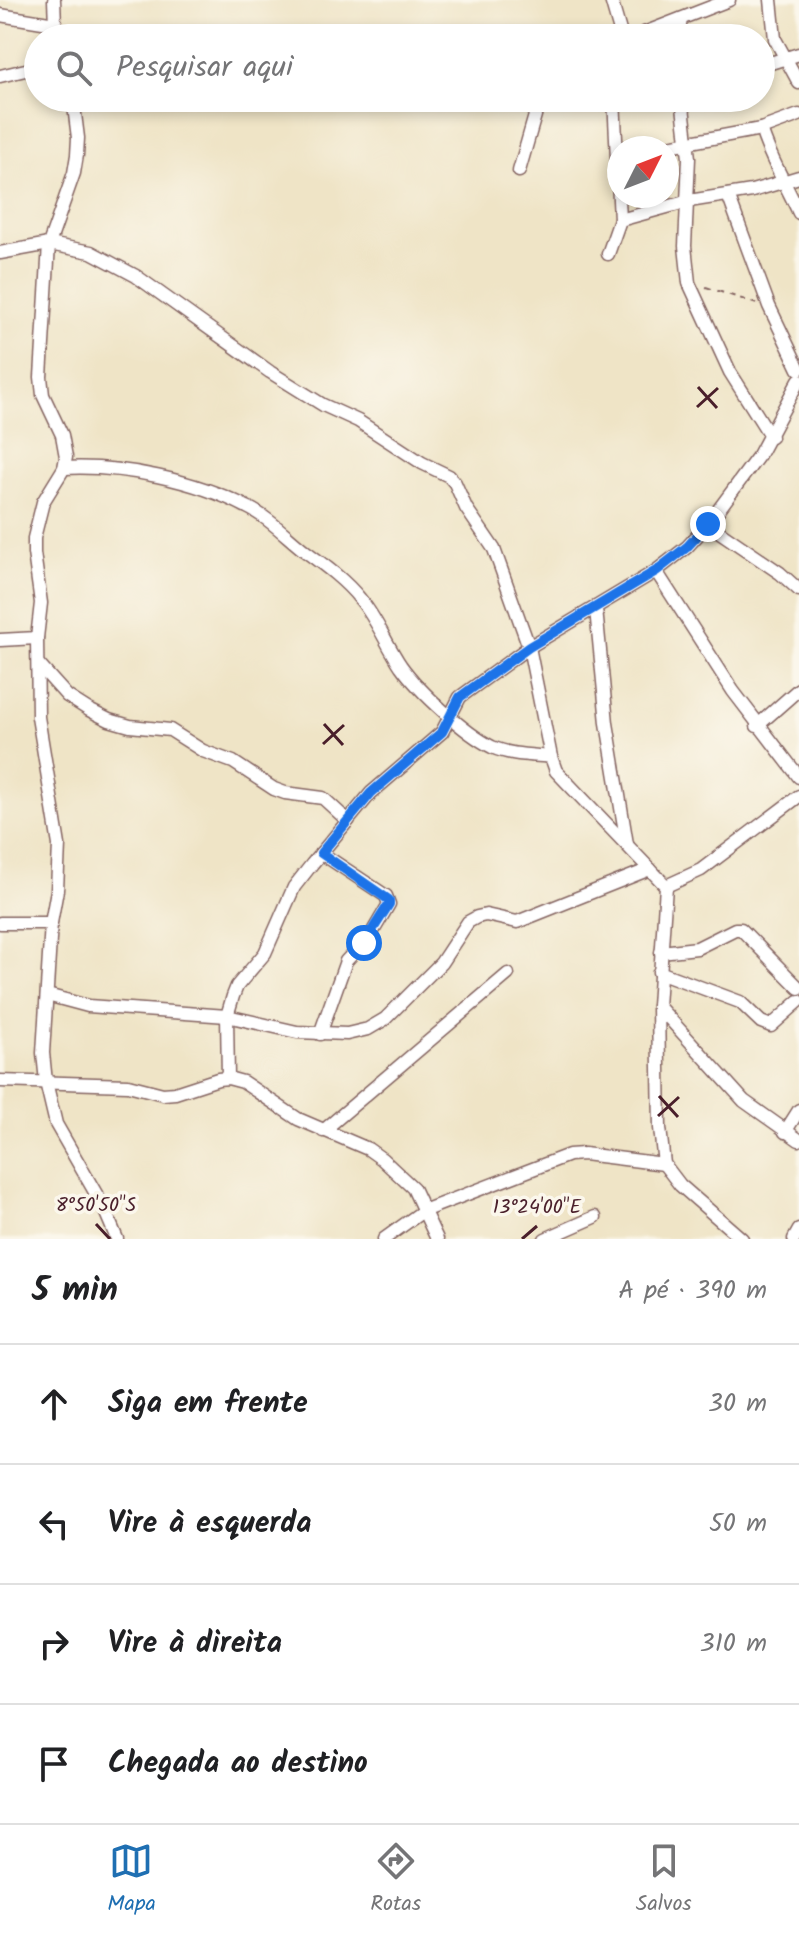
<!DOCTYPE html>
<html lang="pt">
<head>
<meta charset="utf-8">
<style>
  body { margin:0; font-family:Kalam,sans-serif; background:#f2f2f2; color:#202124 }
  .compass { position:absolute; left:607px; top:136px; width:72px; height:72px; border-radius:50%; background:#fff; box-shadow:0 4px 12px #0003; rotate:48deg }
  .stop { position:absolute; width:24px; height:24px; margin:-18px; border:6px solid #1a73e8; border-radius:50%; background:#fff }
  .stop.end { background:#1a73e8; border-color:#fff; box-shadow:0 2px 8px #0008 }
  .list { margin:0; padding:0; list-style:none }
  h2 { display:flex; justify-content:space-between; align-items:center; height:104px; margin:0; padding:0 32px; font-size:34px }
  h2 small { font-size:26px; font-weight:400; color:#757577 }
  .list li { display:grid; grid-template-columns:52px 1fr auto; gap:24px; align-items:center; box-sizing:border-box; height:120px; padding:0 32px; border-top:2px solid #e0e0e0 }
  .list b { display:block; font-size:30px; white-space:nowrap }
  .list em { font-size:26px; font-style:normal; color:#757577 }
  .icon { flex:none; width:44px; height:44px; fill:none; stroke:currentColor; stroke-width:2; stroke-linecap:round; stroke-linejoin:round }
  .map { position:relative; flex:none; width:799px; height:1239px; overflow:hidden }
  .search { position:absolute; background:#fff; box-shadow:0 4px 12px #0003; left:24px; right:24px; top:24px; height:88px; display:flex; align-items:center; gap:20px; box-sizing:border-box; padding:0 28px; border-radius:44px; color:#757577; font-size:30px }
  .sheet { height:584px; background:#fff }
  nav { display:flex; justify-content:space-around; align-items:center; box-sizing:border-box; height:112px; border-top:2px solid #e0e0e0; background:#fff; font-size:22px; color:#757577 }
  nav a { display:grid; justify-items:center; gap:4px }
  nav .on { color:#1f6fb2 }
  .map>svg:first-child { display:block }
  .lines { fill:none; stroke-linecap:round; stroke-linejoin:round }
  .street-casing { stroke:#846461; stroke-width:15 }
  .path { stroke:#846461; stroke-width:2; stroke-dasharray:6 6; stroke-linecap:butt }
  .street { stroke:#fff; stroke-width:12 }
  .route { stroke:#1a73e8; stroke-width:10 }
  .ticks { fill:none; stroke:#4a1f2b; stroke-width:3 }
  .ticks-label { font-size:20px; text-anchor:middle; fill:#4a1f2b; stroke:#fbf7ec; stroke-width:7; stroke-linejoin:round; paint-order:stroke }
</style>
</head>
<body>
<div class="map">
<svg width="799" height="1239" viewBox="0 0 799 1239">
  <rect width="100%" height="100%" fill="#fbf7ec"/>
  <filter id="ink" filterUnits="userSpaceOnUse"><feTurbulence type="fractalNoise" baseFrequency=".0125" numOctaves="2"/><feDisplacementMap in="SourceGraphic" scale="16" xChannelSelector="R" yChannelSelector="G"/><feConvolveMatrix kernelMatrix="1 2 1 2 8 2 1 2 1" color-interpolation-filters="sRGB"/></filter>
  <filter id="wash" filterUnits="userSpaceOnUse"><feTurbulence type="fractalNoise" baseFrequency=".006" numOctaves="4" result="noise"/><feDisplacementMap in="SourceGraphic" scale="32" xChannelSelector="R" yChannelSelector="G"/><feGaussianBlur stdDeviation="1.8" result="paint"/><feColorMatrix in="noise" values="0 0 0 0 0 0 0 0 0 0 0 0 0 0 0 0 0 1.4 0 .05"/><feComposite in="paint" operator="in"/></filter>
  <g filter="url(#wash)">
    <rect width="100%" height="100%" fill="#efe4c6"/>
  </g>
  <g filter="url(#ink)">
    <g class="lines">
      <defs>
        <g id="street">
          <path d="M54 0 55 24 59 38"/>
          <path d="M611 0 622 38"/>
          <path d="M771 0 775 39 799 83"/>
          <path d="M0 15 55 24"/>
          <path d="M631 38 729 0"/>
          <path d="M678 38 681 19"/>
          <path d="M761 66 799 54"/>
          <path d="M0 76 38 67"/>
          <path d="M73 98 78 138 77 155 74 173 49 244 41 377 43 395 62 435 66 457 64 468 43 502 34 538V553L41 603 37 638 38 717 59 845 57 890 51 923 43 1053 46 1082 56 1124 103 1206 117 1239"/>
          <path d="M614 98 620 220"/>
          <path d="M682 98 689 158 685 246 689 283 730 372 771 437"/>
          <path d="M761 129C770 159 786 184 799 213"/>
          <path d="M658 148 761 129 799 115"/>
          <path d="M519 171 540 98"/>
          <path d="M728 195 769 306 799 369"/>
          <path d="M0 253 49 244 91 252 136 276 270 372 323 405 358 421 422 463 449 476 455 483 466 508 494 549 529 647 551 757 556 771 666 886 658 1006 660 1128 664 1164 680 1185 742 1239"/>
          <path d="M608 254 620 220 689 201 752 191 799 177"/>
          <path d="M64 468C122 465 195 480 247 507 268 517 286 536 305 551 324 565 345 580 360 599 377 619 386 644 401 666 419 691 464 733 492 747 509 755 532 755 551 757"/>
          <path d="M708 524 780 573 799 590"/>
          <path d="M656 571 733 691 799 777"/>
          <path d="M596 609 607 723 627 844"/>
          <path d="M0 640 37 638"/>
          <path d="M39 665 67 696 89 710 109 720 130 726 170 730 203 751 233 762 274 789 285 793 323 798 348 821"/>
          <path d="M757 726 799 689"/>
          <path d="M666 886 701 870 799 796"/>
          <path d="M0 923H51"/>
          <path d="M661 952 697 948 735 929H741L799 988"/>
          <path d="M659 972 740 1002 761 1022 771 1026 799 1001"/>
          <path d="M47 995 88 1006 227 1016 297 1032 347 1034 368 1029 385 1019 441 963 468 922 477 917 486 915 517 922 650 869"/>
          <path d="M658 1006 744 1101 799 1140"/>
          <path d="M320 1034 346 961 372 933 389 904 386 896 321 853"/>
          <path d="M228 1078 227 1016 233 996 237 986 265 953 294 887 312 864 371 793 442 732 460 697 529 647 656 571 687 547 708 524 759 455 799 380"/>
          <path d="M0 1081 128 1085 163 1094 175 1093 218 1079 228 1078 243 1082 298 1119 368 1149 382 1159 413 1188 437 1239"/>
          <path d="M323 1131 508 974"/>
          <path d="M785 1132 799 1110"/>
          <path d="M384 1239 423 1211 569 1155 584 1154 664 1164"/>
          <path d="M545 1239 595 1217"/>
          <path d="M794 1239 799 1230"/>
        </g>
      </defs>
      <use href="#street" class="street-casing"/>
      <path class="path" d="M706 287 757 304"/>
      <use href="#street" class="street"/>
    </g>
  </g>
  <g class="lines" filter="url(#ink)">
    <path class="route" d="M364 943 389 904V900L321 853 371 793 442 732 460 697 529 647 656 571 687 547 708 524"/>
  </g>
  <path class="ticks" d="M698 387 717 408M697 407 718 388M324 724 343 745M323 744 344 725M659 1096 678 1117M658 1116 679 1097M96 1224 110 1239M522 1239 537 1226"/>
  <g class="ticks-label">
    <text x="96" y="1211">8°50'50"S</text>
    <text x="537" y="1213">13°24'00"E</text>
  </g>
</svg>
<svg class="compass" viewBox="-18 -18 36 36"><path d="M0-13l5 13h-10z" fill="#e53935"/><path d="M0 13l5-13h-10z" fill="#757577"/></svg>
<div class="stop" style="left:364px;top:943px"></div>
<div class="stop end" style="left:708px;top:524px"></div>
<div class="search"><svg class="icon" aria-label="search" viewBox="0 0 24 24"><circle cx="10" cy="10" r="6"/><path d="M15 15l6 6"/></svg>Pesquisar aqui</div>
</div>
<section class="sheet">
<h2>5 min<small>A pé · 390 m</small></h2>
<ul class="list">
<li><svg class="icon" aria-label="ahead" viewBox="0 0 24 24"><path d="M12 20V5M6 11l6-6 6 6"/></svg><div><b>Siga em frente</b></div><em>30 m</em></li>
<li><svg class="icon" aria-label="left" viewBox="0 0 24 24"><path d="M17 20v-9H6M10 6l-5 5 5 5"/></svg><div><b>Vire à esquerda</b></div><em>50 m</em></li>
<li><svg class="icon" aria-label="right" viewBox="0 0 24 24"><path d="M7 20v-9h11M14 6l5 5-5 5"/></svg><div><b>Vire à direita</b></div><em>310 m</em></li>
<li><svg class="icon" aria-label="arrive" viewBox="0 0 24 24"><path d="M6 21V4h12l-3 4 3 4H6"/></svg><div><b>Chegada ao destino</b></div></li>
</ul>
</section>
<nav>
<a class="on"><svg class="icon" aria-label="map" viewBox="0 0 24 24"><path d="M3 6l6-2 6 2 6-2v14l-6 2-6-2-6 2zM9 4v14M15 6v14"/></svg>Mapa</a>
<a><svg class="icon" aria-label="directions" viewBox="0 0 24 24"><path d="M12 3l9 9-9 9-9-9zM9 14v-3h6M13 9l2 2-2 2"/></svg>Rotas</a>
<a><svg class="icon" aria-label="saved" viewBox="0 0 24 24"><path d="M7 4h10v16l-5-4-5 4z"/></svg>Salvos</a>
</nav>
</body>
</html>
